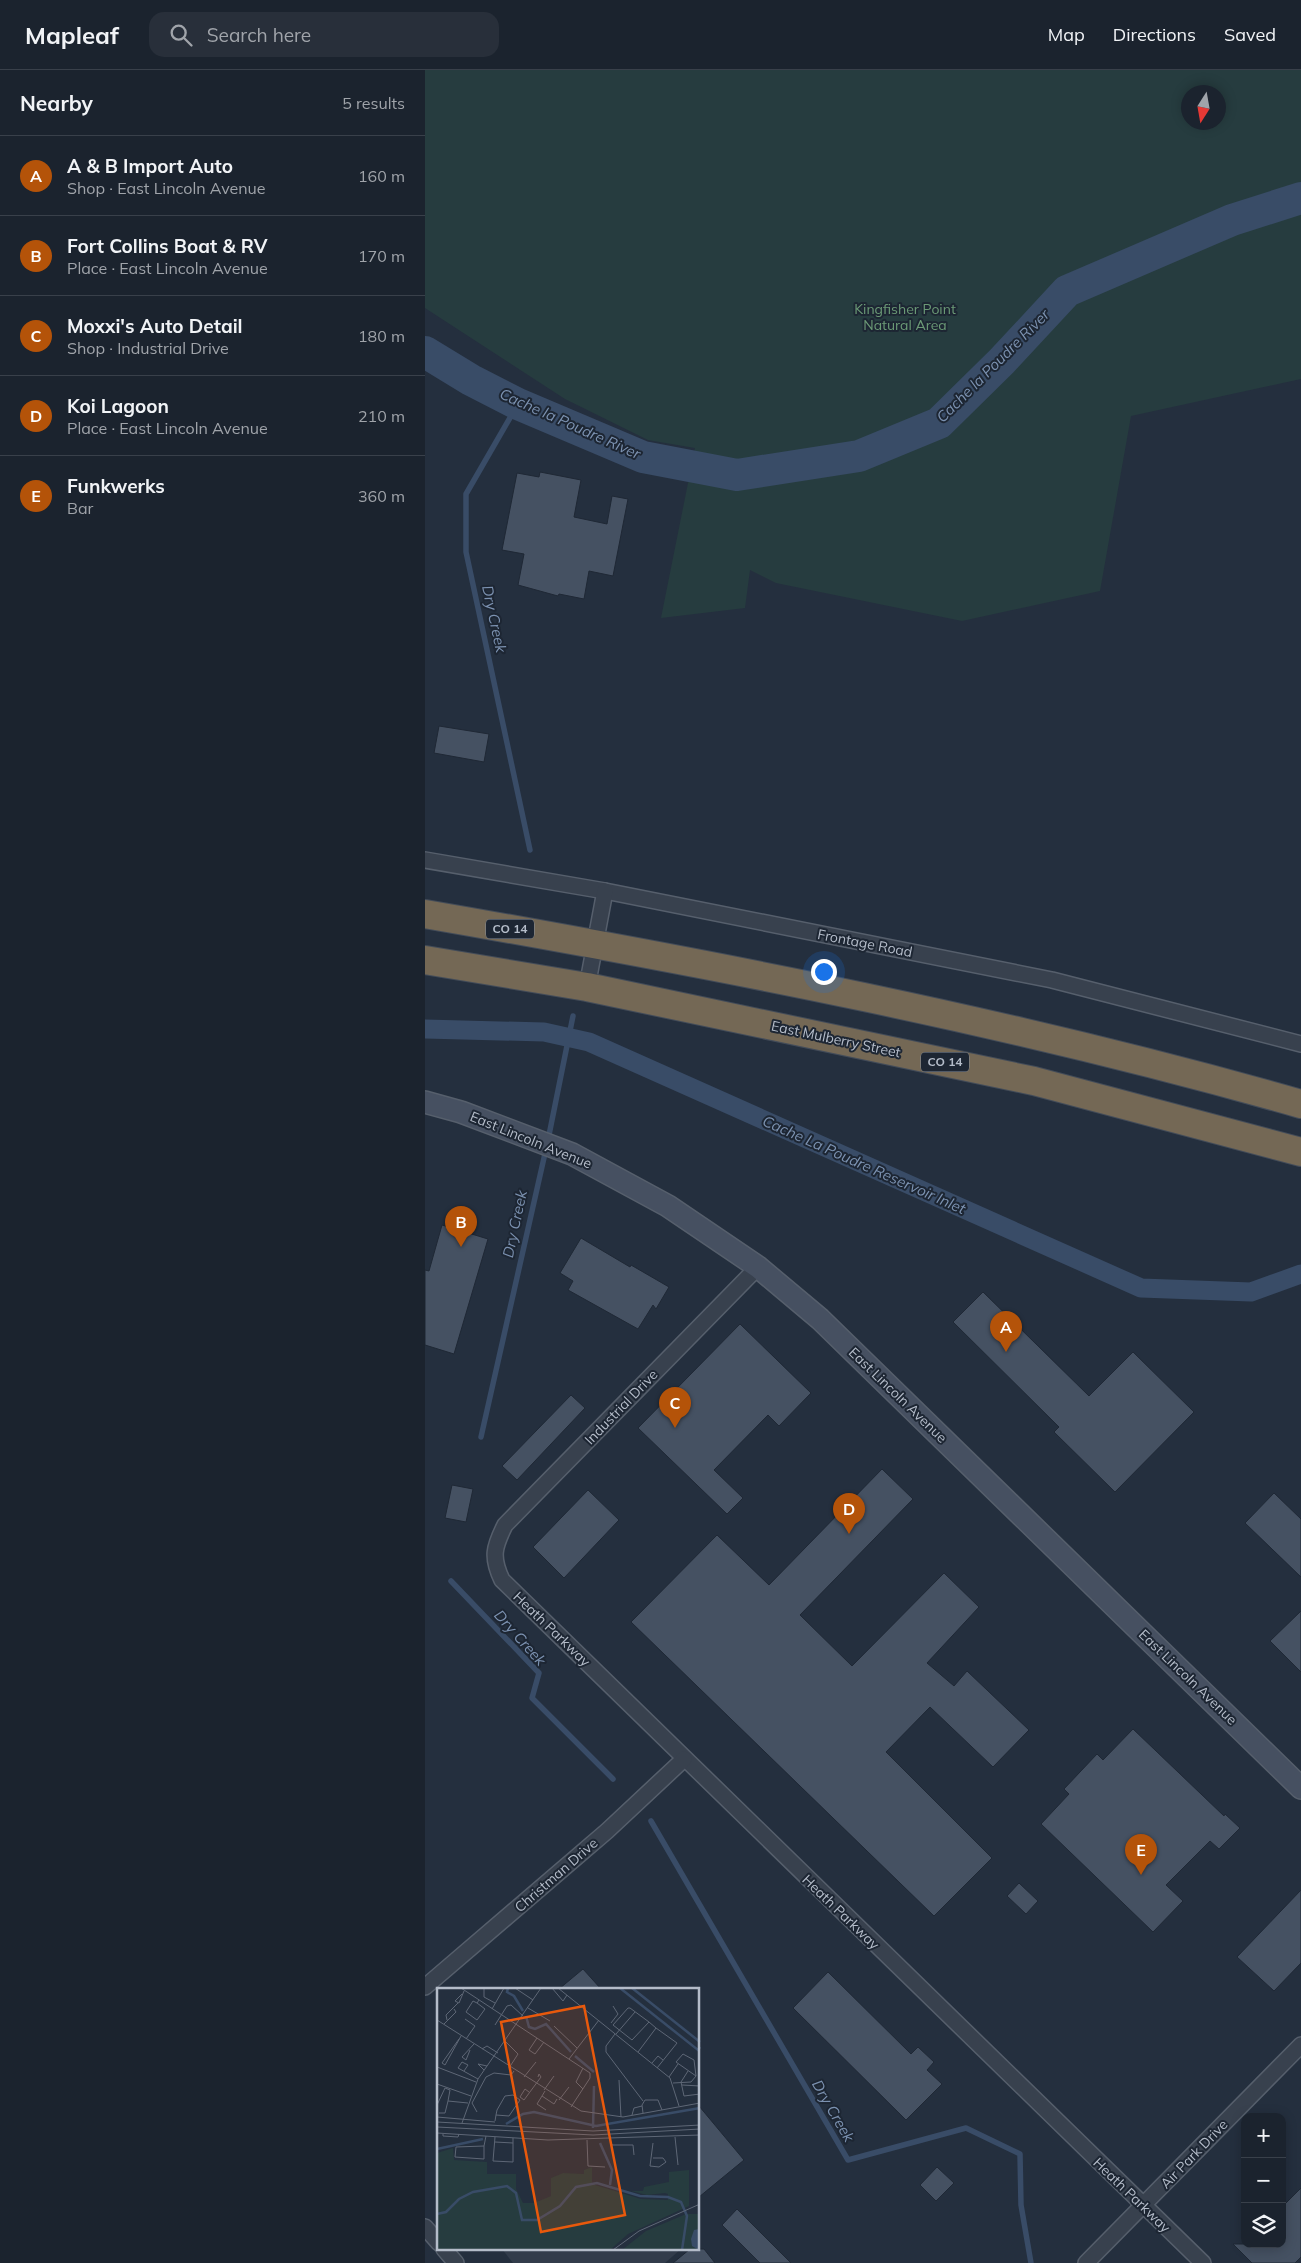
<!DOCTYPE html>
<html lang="en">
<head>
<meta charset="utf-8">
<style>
  body { margin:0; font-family:Mulish,sans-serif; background:#282f3a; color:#f1f3f6 }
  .controls { position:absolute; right:15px; bottom:15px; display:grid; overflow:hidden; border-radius:10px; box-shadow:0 2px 12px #0003 }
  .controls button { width:45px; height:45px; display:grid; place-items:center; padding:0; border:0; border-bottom:1px solid #39404a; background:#1b232e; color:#f1f3f6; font:25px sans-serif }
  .compass { position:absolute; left:756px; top:15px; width:45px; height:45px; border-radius:50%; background:#1b232e; box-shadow:0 2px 12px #0003; rotate:191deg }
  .you { position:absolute; left:398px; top:901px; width:18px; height:18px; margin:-12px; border:4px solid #fff; border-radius:50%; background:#1a73e8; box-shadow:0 0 0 8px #1a73e833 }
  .badge { display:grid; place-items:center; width:32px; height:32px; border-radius:50%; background:#b45309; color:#fff; font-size:16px; font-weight:700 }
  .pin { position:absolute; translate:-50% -41px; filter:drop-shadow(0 1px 2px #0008) }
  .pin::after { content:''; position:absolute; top:26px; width:18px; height:15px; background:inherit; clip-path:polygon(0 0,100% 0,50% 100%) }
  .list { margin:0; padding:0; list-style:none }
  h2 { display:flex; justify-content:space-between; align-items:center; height:65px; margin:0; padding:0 20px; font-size:21px }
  h2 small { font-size:16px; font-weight:400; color:#a0a4aa }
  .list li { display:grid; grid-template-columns:32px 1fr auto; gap:15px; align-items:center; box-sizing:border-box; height:80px; padding:0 20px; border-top:1px solid #39404a }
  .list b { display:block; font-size:19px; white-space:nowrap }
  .list p { margin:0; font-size:16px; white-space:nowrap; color:#a0a4aa }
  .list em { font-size:16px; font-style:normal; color:#a0a4aa }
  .icon { flex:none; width:28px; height:28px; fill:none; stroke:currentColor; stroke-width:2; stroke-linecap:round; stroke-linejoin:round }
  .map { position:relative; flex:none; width:876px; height:2193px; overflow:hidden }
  header { display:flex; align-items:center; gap:30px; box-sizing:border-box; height:70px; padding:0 25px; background:#1b232e; border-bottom:1px solid #39404a }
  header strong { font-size:24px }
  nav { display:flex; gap:28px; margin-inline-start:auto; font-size:18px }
  .search { width:350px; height:45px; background:#282f3a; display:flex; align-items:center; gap:12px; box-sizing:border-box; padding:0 18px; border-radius:15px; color:#a0a4aa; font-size:19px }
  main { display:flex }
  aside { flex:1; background:#1b232e }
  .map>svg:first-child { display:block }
  .airport { fill:#323c4b }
  .green { fill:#263c3f; fill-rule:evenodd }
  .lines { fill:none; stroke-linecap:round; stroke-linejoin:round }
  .stream { stroke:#394c67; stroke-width:5.5 }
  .canal { stroke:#394c67; stroke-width:19 }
  .river { stroke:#394c67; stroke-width:32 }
  .building { fill:#455162; stroke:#1f2835 }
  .street-casing { stroke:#565f6c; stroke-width:18 }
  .secondary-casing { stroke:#565f6c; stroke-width:24 }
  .highway-casing { stroke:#434c59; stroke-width:30 }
  .street { stroke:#38414e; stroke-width:15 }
  .secondary { stroke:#465061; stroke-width:21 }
  .highway { stroke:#746855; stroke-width:28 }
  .labels { text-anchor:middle; stroke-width:4; stroke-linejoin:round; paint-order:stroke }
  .shield { fill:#1d2633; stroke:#878f9c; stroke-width:1 }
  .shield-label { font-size:12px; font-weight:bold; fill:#b4bcc9 }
  .park-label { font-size:14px; fill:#6b9a76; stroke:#1d2633 }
  .street-label { font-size:14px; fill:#b4bcc9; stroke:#1d2633 }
  .water-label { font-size:15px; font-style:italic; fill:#7c92b1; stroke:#1d2633 }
  .inset-river { fill:none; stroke:#394c67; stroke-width:2.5 }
  .inset-road { fill:none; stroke:#5e6776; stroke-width:1 }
  .view { fill:#e8590c; fill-opacity:0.15; stroke:#e8590c; stroke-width:2.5 }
  .inset-edge { fill:none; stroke:#b4bcc9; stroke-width:2.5 }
</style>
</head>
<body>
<header>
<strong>Mapleaf</strong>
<div class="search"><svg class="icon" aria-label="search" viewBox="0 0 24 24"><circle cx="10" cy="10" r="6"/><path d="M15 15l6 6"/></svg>Search here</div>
<nav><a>Map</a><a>Directions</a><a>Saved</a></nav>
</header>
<main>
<aside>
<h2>Nearby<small>5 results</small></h2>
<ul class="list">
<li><span class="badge">A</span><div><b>A &amp; B Import Auto</b><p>Shop · East Lincoln Avenue</p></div><em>160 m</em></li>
<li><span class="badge">B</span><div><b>Fort Collins Boat &amp; RV</b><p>Place · East Lincoln Avenue</p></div><em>170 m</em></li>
<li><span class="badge">C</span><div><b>Moxxi's Auto Detail</b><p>Shop · Industrial Drive</p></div><em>180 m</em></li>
<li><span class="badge">D</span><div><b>Koi Lagoon</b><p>Place · East Lincoln Avenue</p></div><em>210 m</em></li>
<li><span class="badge">E</span><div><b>Funkwerks</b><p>Bar</p></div><em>360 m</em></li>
</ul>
</aside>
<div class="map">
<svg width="876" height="2193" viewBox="0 0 876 2193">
  <rect width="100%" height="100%" fill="#242f3e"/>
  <path class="airport" d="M77 2179H256L240 2193H88Z"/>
  <path class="green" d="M0 0H876V309L706 346 675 521 537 551 351 513 325 500 320 538 236 548 270 378 223 370 140 329 0 238ZM764 22H794V52H764Z"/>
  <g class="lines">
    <g class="stream">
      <path d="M93 334 41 424V482L105 780"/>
      <path d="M123 1070 148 946"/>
      <path d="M56 1367 121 1079"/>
      <path d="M26 1511 114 1603 107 1628 188 1709"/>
      <path d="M226 1751 423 2090 541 2058 595 2084 596 2135 606 2193"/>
    </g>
    <path class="canal" d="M0 959 119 962 164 972 716 1218 826 1222 876 1204"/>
    <path class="river" d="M0 282 46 310 93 334 218 387 312 405 434 386 514 353 577 291 642 221 807 150 876 128"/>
  </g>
  <g class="building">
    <path d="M115 402 156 410 149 447 182 454 187 426 203 429 188 506 164 501 159 529 134 524 133 526 93 515 99 484 77 480 92 403 114 407Z"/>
    <path d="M14 656 64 664 59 692 9 683Z"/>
    <path d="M17 1155 63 1169 29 1284 0 1275V1200L4 1201Z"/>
    <path d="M156 1168 205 1197 206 1195 244 1217 231 1239 228 1235 213 1259 143 1220 148 1211 135 1203Z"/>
    <path d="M558 1222 664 1326 708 1282 769 1342 690 1422 629 1362 634 1357 528 1252Z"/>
    <path d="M315 1254 386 1323 354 1356 343 1345 289 1400 318 1428 302 1444 213 1358Z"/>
    <path d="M146 1325 160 1338 92 1410 77 1396Z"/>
    <path d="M457 1399 488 1429 375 1545 427 1596 519 1503 554 1537 502 1593 529 1616 542 1601 604 1660 568 1697 505 1637 461 1682 567 1788 509 1846 206 1552 292 1465 344 1515Z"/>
    <path d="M27 1415 48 1419 41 1452 20 1448Z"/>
    <path d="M163 1420 194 1450 139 1508 108 1477Z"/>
    <path d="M849 1423 876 1449V1507L820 1453Z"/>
    <path d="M876 1541V1602L845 1571Z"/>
    <path d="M708 1659 799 1746 800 1744 815 1758 794 1779 785 1771 741 1815 758 1831 728 1862 616 1754 644 1724 639 1719 672 1684 678 1690Z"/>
    <path d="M594 1813 613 1831 601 1844 582 1826Z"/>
    <path d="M876 1820V1893L849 1921 812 1887Z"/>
    <path d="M158 1899 176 1919H134Z"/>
    <path d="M403 1902 486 1984 493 1977 509 1992 502 2000 517 2014 481 2050 368 1938Z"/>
    <path d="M274 2036 319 2090 274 2127Z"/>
    <path d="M512 2097 529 2113 511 2131 495 2115Z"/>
    <path d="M876 2118V2187L870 2193H827L808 2174H857V2137Z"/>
    <path d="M312 2139 366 2193H335L297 2155Z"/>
    <path d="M265 2179H279L290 2193H248Z"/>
  </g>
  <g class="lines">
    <defs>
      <g id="street">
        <path d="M0 790 180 821 627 910 876 974"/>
        <path d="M162 917 180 821"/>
        <path d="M333 1197 80 1455C69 1477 66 1487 77 1510L778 2193"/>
        <path d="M0 1917 182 1761 259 1689"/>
        <path d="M0 2157 14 2173"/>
        <path d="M19 2179 31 2193"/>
        <path d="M661 2193 876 1975"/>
      </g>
      <path id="secondary" d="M0 1032 36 1042 147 1084 243 1136 333 1197 395 1249 876 1718"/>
      <g id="highway">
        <path d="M0 844C294 895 589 952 876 1034"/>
        <path d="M0 890 162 917 609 1011 876 1082"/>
      </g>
    </defs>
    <use href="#street" class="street-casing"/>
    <use href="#secondary" class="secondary-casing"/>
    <use href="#highway" class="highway-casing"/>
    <use href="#street" class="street"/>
    <use href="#secondary" class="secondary"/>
    <use href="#highway" class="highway"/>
  </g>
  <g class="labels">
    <g class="shield">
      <rect x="61" y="849.5" width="48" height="19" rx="4"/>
      <rect x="496" y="982.5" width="48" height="19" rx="4"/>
    </g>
    <g class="shield-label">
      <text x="85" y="863">CO 14</text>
      <text x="520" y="996">CO 14</text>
    </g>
    <g class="park-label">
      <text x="480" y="244">Kingfisher Point<tspan x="480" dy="16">Natural Area</tspan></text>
    </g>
    <g class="street-label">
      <text transform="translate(440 873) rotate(11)" y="5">Frontage Road</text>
      <text transform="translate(411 969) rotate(12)" y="5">East Mulberry Street</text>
      <text transform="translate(106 1070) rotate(22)" y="5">East Lincoln Avenue</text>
      <text transform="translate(473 1325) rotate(44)" y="5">East Lincoln Avenue</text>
      <text transform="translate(196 1337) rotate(-46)" y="5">Industrial Drive</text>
      <text transform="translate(127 1559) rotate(44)" y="5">Heath Parkway</text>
      <text transform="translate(763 1607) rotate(44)" y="5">East Lincoln Avenue</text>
      <text transform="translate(131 1805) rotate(-41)" y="5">Christman Drive</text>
      <text transform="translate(416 1842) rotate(44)" y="5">Heath Parkway</text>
      <text transform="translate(769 2084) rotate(-46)" y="5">Air Park Drive</text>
      <text transform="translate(707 2125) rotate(44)" y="5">Heath Parkway</text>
    </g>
    <g class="water-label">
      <text transform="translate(568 296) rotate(-45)" y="5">Cache la Poudre River</text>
      <text transform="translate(145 354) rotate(24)" y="5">Cache la Poudre River</text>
      <text transform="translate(69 549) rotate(78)" y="5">Dry Creek</text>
      <text transform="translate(439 1095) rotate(24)" y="5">Cache La Poudre Reservoir Inlet</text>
      <text transform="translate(90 1154) rotate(-78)" y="5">Dry Creek</text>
      <text transform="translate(95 1568) rotate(48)" y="5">Dry Creek</text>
      <text transform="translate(408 2041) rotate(60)" y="5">Dry Creek</text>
    </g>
  </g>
  <g transform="translate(12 1918)">
    <rect width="262" height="262" fill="#242f3e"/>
    <path d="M16 160 17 172 50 174V186H79V201L86 215H97L114 208V190L126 185 147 186V182L155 179V196L204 211 231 212V206L228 205 210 207 194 203H206L207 199 232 194V184L252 182V218L191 246 173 262H0V165ZM249 226H262V262H185L209 243Z" fill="#263c3f"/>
    <path d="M262 241 263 262H262L255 258 254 251 257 242Z" fill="#394c67"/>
    <path class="inset-river" d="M71 0 70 4 77 8 86 23M183 0 261 62 263 59M195 0 263 54M89 28 92 39 98 41 109 36 134 64M138 68 157 84M69 136 86 126 97 124 159 138 263 120M156 140 157 98M163 155 175 182 173 197M0 161 46 151M0 226 9 224 22 211 36 204 70 198 79 205 85 232H100L123 218 139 199 160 195 203 208 231 209 244 214 250 228 245 262"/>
    <path class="inset-road" d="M24 0 153 85V90L134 119M47 0V9L58 15M78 0 96 12M115 0 126 13 130 7M121 0 233 90 242 118M25 6 18 13 22 15 27 3M40 15 36 13 29 24 40 32 48 21 40 15 42 12M91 20 113 33M55 21 67 0M28 31 38 38 29 51M0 32 144 123 186 129 263 115M10 32 9 27 21 15M212 34 195 52 176 37 191 20H193L212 34 219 40M174 35 181 26 176 18M7 36 19 24 17 21M58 37 70 18 74 17 86 28M117 38 140 60M178 46 169 58V64L206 113M179 46 198 24M100 50 92 62 98 66 107 54M22 51 5 75 8 77 24 48M69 54 81 66 72 80M45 61 50 58 61 65M33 62 29 72 25 69 37 56M201 64 219 40 240 55 220 80M132 71 162 32M215 75 221 68 226 72M0 79 39 94M47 82 41 76 50 78M27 83 31 77 25 74 21 80 41 91M251 83 244 94 247 108 263 106M87 89 99 74M232 89 241 76M182 92 184 129M236 95 254 94 259 88 257 72 246 66 239 74 259 88M0 96 34 108M245 97 263 98M146 101 139 94 146 80M107 102 117 88M108 103 105 108 117 116 120 111M92 104 88 101 83 109 87 112 104 89 102 86 101 89M105 108 100 116 109 122M122 112 132 99M0 117 8 100 13 102 11 113 31 115M40 124 35 115 49 89 57 85 74 87 77 83M2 125H8L11 113M206 125 205 117 208 112H221L225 122M195 127 197 120 205 118M0 129 58 134M58 133 59 127 60 122 68 108 76 107 83 112 72 128 59 127M0 134 156 143 263 137M25 135 41 91 104 0M0 139 156 147 263 141M0 145 111 152 263 147M6 146V148L21 149 22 146M58 149 56 173 76 174V150M238 149 241 177M150 152 151 178 168 179M173 152 175 157H196L197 167M58 154 76 155M216 155 213 178 222 179 229 174 226 170H216M47 158V171L18 169 19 159 47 158 49 148M176 262 202 243 263 216"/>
    <path class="view" d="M147 18 188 227 104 244 64 34Z"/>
    <rect width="262" height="262" class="inset-edge"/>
  </g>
</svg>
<div class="controls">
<button>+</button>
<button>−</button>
<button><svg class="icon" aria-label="layers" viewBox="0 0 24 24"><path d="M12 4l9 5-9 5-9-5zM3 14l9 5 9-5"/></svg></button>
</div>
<svg class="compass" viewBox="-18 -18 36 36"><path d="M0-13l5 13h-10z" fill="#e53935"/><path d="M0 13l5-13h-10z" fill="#a0a4aa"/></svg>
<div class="you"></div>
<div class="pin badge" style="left:581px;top:1282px">A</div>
<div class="pin badge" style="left:36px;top:1177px">B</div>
<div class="pin badge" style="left:250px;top:1358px">C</div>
<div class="pin badge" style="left:424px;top:1464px">D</div>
<div class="pin badge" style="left:716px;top:1805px">E</div>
</div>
</main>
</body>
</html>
